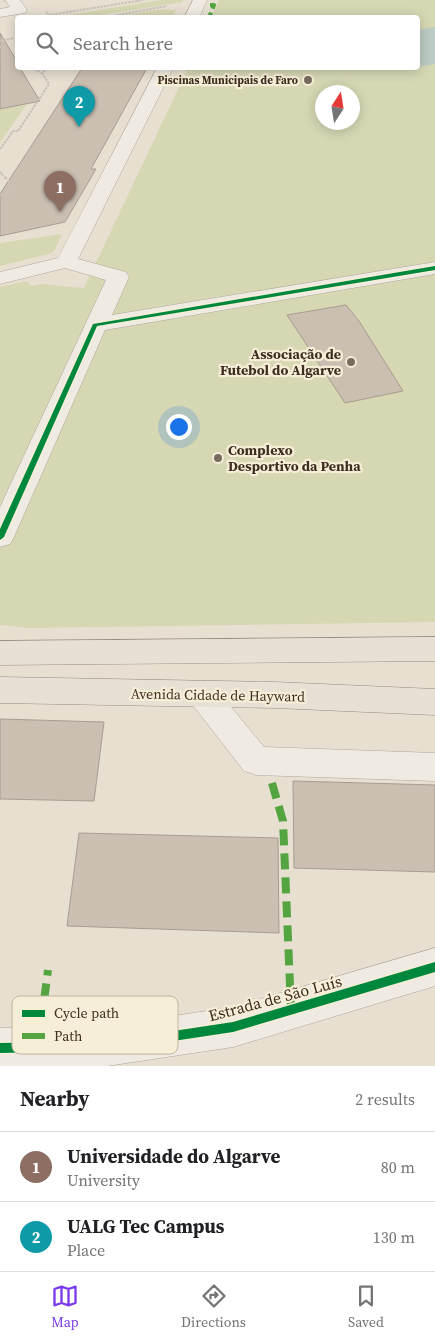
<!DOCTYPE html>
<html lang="en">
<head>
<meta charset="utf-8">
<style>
  body { margin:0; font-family:"Source Serif 4",serif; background:#f2f2f2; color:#202124 }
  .compass { position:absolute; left:315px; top:85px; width:45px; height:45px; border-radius:50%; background:#fff; box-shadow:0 2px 12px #0003; rotate:12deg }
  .you { position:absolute; left:178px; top:426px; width:18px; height:18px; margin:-12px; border:4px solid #fff; border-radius:50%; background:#1a73e8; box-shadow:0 0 0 8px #1a73e833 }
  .badge { display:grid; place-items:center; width:32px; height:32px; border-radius:50%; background:#7c3aed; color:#fff; font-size:16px; font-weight:700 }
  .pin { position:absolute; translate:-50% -41px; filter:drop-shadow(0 1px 2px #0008) }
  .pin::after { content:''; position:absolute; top:26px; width:18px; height:15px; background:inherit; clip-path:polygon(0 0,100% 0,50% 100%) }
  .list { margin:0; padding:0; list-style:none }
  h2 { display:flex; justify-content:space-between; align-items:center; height:65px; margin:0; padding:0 20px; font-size:21px }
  h2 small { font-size:16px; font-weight:400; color:#757577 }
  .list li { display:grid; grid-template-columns:32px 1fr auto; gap:15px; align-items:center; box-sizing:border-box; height:70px; padding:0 20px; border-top:1px solid #e0e0e0 }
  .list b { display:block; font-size:19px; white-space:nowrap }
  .list p { margin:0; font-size:16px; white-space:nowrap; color:#757577 }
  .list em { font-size:16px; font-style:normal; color:#757577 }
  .icon { flex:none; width:28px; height:28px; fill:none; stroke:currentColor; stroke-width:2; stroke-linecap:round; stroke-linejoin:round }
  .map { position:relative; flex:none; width:435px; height:1066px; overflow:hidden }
  .search { position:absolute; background:#fff; box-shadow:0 2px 12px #0003; left:15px; right:15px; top:15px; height:55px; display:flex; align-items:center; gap:12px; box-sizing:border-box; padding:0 18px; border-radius:5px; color:#757577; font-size:19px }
  .sheet { height:205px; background:#fff }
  nav { display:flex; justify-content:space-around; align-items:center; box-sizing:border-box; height:70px; border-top:1px solid #e0e0e0; background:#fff; font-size:14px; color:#757577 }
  nav a { display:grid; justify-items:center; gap:2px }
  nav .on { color:#7c3aed }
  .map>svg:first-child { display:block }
  .green { fill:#d6d7b3; fill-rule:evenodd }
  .water { fill:#bcccc2 }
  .building { fill:#cbbfb2; stroke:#a89c90 }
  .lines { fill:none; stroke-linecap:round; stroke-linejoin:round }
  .minor-casing { stroke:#ada599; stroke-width:1 }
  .major-casing { stroke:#928b80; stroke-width:1 }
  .path-far1 { stroke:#c8c2b9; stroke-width:2; stroke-dasharray:2.5 1; stroke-linecap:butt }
  .path { stroke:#c8c2b9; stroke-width:2.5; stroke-dasharray:3 2; stroke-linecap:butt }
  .minor { fill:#efebe3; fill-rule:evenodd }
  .major { fill:#e6e1d4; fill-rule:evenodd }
  .quiet-far1 { stroke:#54a441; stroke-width:4; stroke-dasharray:8 4; stroke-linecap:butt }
  .quiet { stroke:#54a441; stroke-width:8; stroke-dasharray:16 8; stroke-linecap:butt }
  .cycleway-casing { stroke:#f7eed8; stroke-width:3 }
  .cycleway { fill:#00873e; fill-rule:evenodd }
  .poi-dot { fill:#786c5e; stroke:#f7eed8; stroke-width:2 }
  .labels { text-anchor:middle; stroke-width:4.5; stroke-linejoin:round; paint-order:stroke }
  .far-poi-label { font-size:11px; font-weight:bold; fill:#3d2e20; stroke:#f7eed8; text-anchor:end }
  .poi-label { font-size:14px; font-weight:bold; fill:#3d2e20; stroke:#f7eed8; text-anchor:end }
  .street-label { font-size:14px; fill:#3d2e20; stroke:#f7eed8 }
  .near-street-label { font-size:16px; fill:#3d2e20; stroke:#f7eed8 }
  .key { fill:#f7eed8; stroke:#bfb4a1; stroke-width:1 }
  .key-label { font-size:14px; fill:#3d2e20 }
</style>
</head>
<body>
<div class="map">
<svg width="435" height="1066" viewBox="0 0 435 1066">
  <rect width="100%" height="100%" fill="#e7e0d1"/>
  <g class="green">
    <path d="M161 0H183L182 2 88 17H56Z"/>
    <path d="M219 0H435V622L29 628 0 625V287L27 281 31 286 41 284 84 288 188 68H418V18L211 17ZM322 92H352V122H322Z"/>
    <path d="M161 9 176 10 172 17 131 18 127 15Z"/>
    <path d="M27 104 3 138 0 142V109Z"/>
    <path d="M62 234 54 251 49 254 0 266V243Z"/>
  </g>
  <path class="water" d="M435 27V64L418 67V30Z"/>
  <g class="building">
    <path d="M0 33 18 63V68H20L40 101 0 109Z"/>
    <path d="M82 68H147L91 169H96L65 222 0 236V194Z"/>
    <path d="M346 305 359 321 403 391 345 403 287 315Z"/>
    <path d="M0 719 104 722 94 801 0 799Z"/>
    <path d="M293 781 435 785V872L294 868Z"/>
    <path d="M79 833 278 838 279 933 67 926Z"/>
  </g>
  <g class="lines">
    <defs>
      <g id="minor">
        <path d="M5 0H20L27 10 25 13 0 17V9L10 7Z"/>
        <path d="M193 0H207L199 18H184Z"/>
        <path d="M157 68H173L78 259 126 272 129 277 112 315 435 262V274L105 330 14 537 10 544 0 547V507L106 280 65 268 0 284V272L58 258Z"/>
        <path d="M203 682 214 686 264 747 435 753V781L256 775 244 771 192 704 187 695 192 686Z"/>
        <path d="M435 948V986L233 1047 107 1066H0V1028L107 1026 233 1007Z"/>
      </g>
      <g id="major">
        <path d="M435 637V661L0 665V641Z"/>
        <path d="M0 677 275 682 435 689V715L275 708 0 703Z"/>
      </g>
    </defs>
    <use href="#minor" class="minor-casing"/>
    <use href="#major" class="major-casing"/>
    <g class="path-far1">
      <path d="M46 12 50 15 143 0"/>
      <path d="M101 18 167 6"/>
      <path d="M0 41 14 38"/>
      <path d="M0 46 8 56 0 57"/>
      <path d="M8 56 18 61"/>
      <path d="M31 68 42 73"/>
      <path d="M0 149 13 131H18L49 84 42 73 48 68"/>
      <path d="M0 172 3 175"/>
    </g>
    <path class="path" d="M0 195 14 193 9 182 2 174"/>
    <use href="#minor" class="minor"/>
    <use href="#major" class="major"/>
    <path class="quiet-far1" d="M210 5H214L210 15H212"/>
    <g class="quiet">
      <path d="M272 783 283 821 291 1009"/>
      <path d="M38 1047 48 970"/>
    </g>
    <defs>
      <g id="cycleway">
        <path d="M435 266V270L97 326 4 537 0 540V529L93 324Z"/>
        <path d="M435 962V972L233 1032 107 1051 0 1053V1043L107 1041 233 1022Z"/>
      </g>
    </defs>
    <use href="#cycleway" class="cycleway-casing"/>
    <use href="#cycleway" class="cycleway"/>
  </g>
  <g class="poi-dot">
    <circle cx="308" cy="80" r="5"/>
    <circle cx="351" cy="362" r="5"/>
    <circle cx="218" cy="458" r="5"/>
  </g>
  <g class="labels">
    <g class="far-poi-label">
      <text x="298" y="84">Piscinas Municipais de Faro</text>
    </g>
    <g class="poi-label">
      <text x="341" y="359">Associação de<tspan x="341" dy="16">Futebol do Algarve</tspan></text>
      <text x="228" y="455" text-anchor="start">Complexo<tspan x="228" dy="16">Desportivo da Penha</tspan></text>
    </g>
    <g class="street-label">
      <text transform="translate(218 695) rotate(1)" y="5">Avenida Cidade de Hayward</text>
    </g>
    <g class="near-street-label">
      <text transform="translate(275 998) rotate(-15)" y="6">Estrada de São Luís</text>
    </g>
  </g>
  <rect x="12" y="996" width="166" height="58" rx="8" class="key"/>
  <rect x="22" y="1010" width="23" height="7" fill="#00873e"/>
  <rect x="22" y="1033" width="23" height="6" fill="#54a441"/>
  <g class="key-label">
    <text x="54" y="1018">Cycle path</text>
    <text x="54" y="1041">Path</text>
  </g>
</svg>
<svg class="compass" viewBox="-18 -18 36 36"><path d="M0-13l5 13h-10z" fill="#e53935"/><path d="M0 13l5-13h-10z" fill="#757577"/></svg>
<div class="you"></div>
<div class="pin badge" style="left:60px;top:212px;background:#8d6e63">1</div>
<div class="pin badge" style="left:79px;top:127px;background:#0f9aa8">2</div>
<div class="search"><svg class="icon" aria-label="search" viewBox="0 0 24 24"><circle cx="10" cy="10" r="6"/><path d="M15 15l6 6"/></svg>Search here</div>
</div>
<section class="sheet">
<h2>Nearby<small>2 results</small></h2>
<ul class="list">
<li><span class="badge" style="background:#8d6e63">1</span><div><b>Universidade do Algarve</b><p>University</p></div><em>80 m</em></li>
<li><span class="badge" style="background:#0f9aa8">2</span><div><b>UALG Tec Campus</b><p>Place</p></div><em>130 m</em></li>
</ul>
</section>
<nav>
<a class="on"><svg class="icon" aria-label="map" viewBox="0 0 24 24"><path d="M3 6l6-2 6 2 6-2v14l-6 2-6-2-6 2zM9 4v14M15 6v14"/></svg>Map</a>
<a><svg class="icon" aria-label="directions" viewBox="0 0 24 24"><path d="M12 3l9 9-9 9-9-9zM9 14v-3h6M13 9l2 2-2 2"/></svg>Directions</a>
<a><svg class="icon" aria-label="saved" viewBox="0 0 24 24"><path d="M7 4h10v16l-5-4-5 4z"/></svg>Saved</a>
</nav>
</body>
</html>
